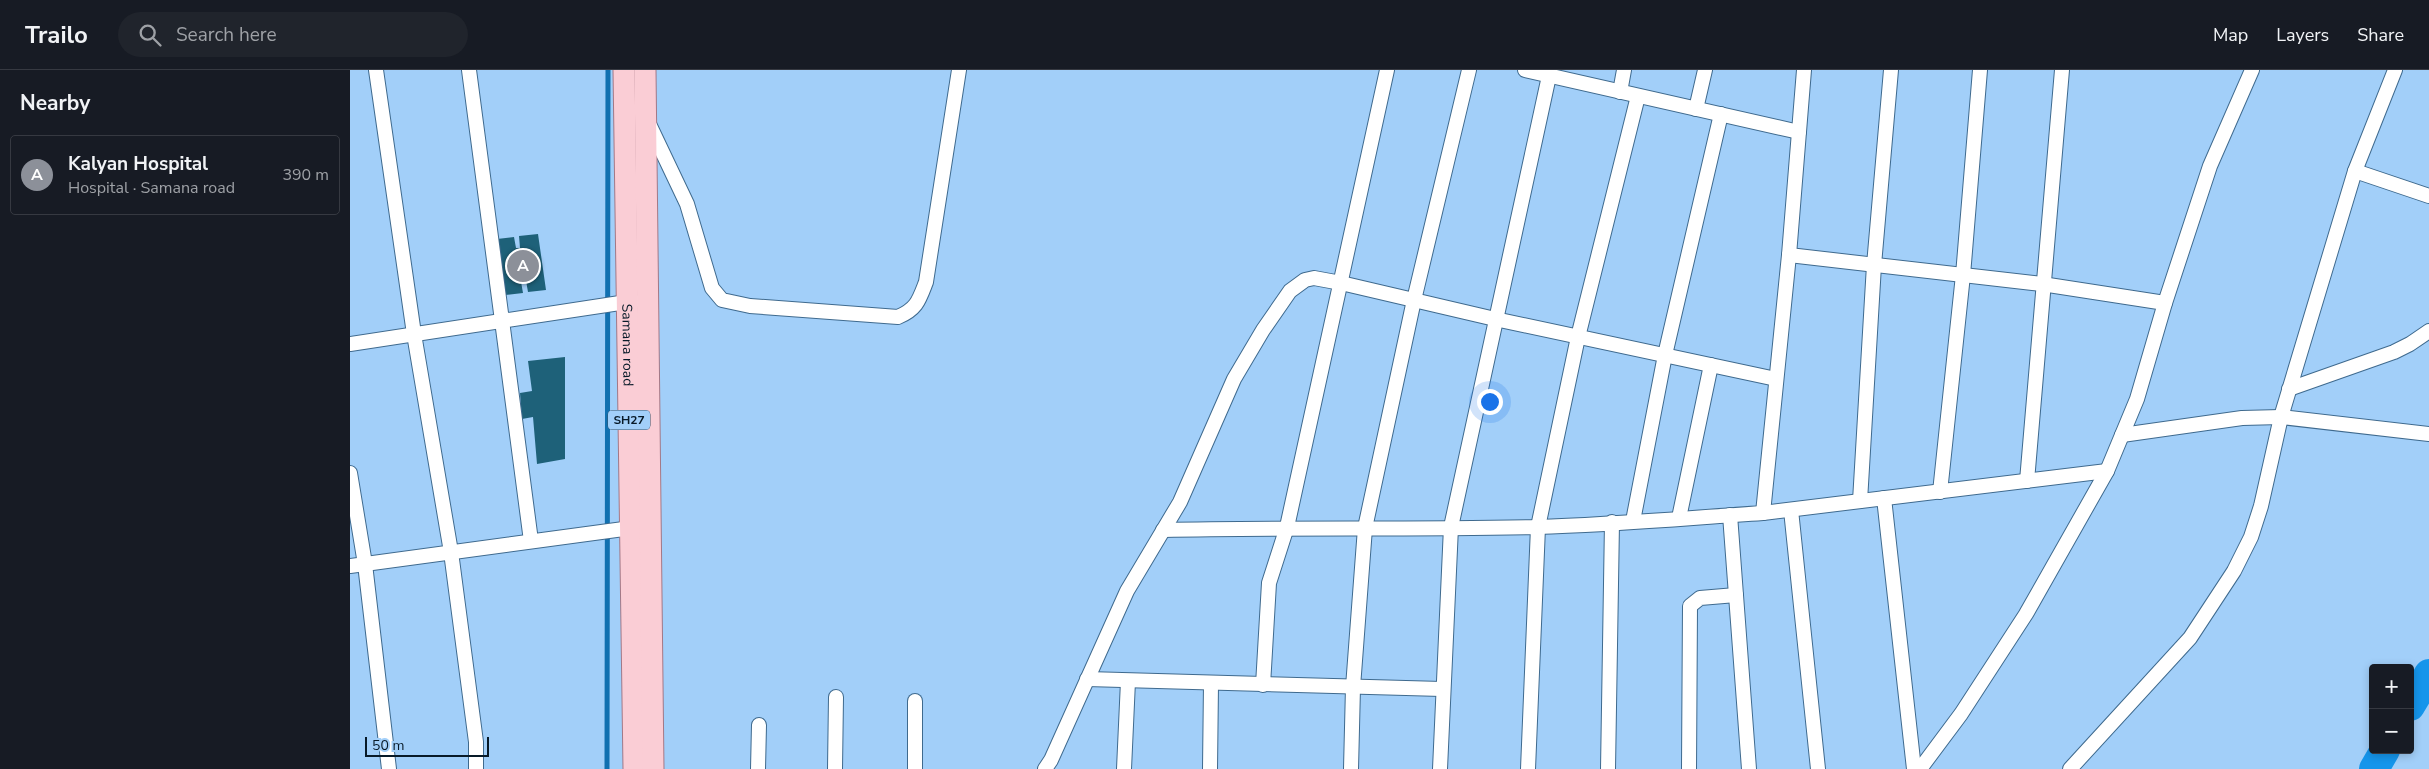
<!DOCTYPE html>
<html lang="en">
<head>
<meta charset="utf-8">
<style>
  body { margin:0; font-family:"Nunito Sans",sans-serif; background:#20242c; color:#f1f3f6 }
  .controls { position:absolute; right:15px; bottom:15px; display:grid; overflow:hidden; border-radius:5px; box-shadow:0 2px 8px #0003 }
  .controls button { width:45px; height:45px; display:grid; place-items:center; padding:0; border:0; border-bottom:1px solid #363941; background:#171b24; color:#f1f3f6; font:25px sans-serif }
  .scale { position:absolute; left:15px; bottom:12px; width:124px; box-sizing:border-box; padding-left:5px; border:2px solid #081a28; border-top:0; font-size:14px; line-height:18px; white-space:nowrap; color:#081a28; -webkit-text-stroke:4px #a2cff9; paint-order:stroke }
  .you { position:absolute; left:1139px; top:331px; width:18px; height:18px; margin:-12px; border:4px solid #fff; border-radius:50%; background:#1a73e8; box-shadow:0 0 0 8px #1a73e833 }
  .badge { display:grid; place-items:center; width:32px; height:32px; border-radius:50%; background:#8c9099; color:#fff; font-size:16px; font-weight:700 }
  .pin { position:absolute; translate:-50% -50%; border:2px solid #fff; box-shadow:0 1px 5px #0006 }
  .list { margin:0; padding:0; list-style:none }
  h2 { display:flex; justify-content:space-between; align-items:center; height:65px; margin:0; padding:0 20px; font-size:21px }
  h2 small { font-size:16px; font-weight:400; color:#9ea1a6 }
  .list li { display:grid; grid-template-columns:32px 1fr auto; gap:15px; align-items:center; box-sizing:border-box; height:80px; margin:0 10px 10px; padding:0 10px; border:1px solid #363941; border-radius:5px }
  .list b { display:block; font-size:19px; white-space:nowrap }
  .list p { margin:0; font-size:16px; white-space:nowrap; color:#9ea1a6 }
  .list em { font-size:16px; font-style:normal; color:#9ea1a6 }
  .icon { flex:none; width:28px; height:28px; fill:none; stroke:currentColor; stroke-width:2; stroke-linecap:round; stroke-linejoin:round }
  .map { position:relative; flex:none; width:2079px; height:699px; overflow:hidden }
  header { display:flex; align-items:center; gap:30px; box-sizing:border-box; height:70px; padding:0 25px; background:#171b24; border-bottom:1px solid #363941 }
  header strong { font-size:24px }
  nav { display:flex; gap:28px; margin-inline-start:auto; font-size:18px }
  .search { width:350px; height:45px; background:#20242c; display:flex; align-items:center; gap:12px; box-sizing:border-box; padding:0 18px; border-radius:28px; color:#9ea1a6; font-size:19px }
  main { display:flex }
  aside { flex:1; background:#171b24 }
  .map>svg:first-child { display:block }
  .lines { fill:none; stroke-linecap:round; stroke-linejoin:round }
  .stream { stroke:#1170b0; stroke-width:5 }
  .river { stroke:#1595eb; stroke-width:30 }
  .building { fill:#1e6179 }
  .street-casing { stroke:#3f6a8e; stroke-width:16 }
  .primary-casing { stroke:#a37886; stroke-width:23 }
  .street { stroke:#fff; stroke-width:14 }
  .primary { stroke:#facdd5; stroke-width:21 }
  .labels { text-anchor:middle; stroke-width:5; stroke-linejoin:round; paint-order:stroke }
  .shield { fill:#a2cff9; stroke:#365067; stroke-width:1 }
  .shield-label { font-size:12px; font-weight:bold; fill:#081a28 }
  .street-label { font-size:14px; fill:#081a28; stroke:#a2cff9 }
</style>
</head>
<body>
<header>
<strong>Trailo</strong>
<div class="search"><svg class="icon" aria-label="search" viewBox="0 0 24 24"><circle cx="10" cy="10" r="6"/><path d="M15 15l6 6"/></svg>Search here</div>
<nav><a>Map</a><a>Layers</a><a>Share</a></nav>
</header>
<main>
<aside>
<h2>Nearby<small></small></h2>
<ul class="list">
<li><span class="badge">A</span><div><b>Kalyan Hospital</b><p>Hospital · Samana road</p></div><em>390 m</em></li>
</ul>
</aside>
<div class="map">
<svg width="2079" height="699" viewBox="0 0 2079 699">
  <rect width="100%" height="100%" fill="#a2cff9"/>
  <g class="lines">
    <path class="stream" d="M257 699 258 0"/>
    <g class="river">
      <path d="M2060 636 2079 604"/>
      <path d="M2024 699 2035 680"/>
    </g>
  </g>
  <g class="building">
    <path d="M188 164 196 220 178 222 175 205 170 206 173 223 155 225 147 169 164 167 166 178H170L169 166Z"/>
    <path d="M215 287V389L187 394 183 347 172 349 170 323 182 321 178 291Z"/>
  </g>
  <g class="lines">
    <defs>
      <g id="street">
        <path d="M26 0 64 264 101 482 126 672V699"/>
        <path d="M119 0 181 471"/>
        <path d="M1175 0 1449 62"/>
        <path d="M1270 22 1274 0"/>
        <path d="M1346 39 1355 0"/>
        <path d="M299 54 337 134 362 218 372 230 400 236 548 247C567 239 569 230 576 212L609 0"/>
        <path d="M2005 101 2079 126"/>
        <path d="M1439 185 1692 214 1815 233"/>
        <path d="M0 274 283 231"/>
        <path d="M1939 319 2044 282 2060 274 2079 261"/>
        <path d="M1772 365 1892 348 1931 347 2079 364"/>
        <path d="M0 403 15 494 39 699"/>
        <path d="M1677 411 1712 0"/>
        <path d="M1590 422 1613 205 1630 0"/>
        <path d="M1534 428 1564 699"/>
        <path d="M1510 431 1524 195 1541 0"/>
        <path d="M1441 440 1468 699"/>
        <path d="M1413 443 1439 185 1454 0"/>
        <path d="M1380 445 1399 699"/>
        <path d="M1329 448 1361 295"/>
        <path d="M1283 451 1315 285 1371 44"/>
        <path d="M813 460C938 457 1062 460 1187 457 1262 455 1338 448 1413 443L1757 401"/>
        <path d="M0 496 281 458"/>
        <path d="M737 609 1092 619"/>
        <path d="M913 615 919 513 937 457 1037 0"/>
        <path d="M408 699 409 655"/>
        <path d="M485 699 486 627"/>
        <path d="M565 699V631"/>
        <path d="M695 699 701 690 777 521 830 432 884 309 913 260 940 221 955 210 964 208 991 213 1145 249 1426 309"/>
        <path d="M774 699 778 611"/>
        <path d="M860 699 861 614"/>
        <path d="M1001 699 1003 617 1015 458 1064 230 1119 0"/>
        <path d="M1090 699 1101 457 1199 6"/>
        <path d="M1178 699 1188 457 1228 267 1288 26"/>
        <path d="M1258 699 1262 452"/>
        <path d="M1339 699 1340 536 1350 528 1386 525"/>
        <path d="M1570 699 1611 644 1676 544 1757 401 1787 329 1815 233 1860 96 1902 0"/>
        <path d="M1720 699 1840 568 1884 501 1901 467 1911 436 1931 347 2005 101 2045 0"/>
      </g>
      <g id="primary">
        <path id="s1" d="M274 0 284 699"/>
        <path d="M295 0 303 699"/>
      </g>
    </defs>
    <use href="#street" class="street-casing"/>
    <use href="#primary" class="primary-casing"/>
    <use href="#street" class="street"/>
    <use href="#primary" class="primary"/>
  </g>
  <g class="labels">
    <rect class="shield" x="258" y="340.5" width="42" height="19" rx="4"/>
    <g class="shield-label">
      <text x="279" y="354">SH27</text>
    </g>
    <g class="street-label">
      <text dy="5" stroke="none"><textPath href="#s1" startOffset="275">Samana road</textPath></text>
    </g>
  </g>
</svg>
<div class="controls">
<button>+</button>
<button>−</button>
</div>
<div class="scale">50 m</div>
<div class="you"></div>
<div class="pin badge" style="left:173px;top:196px">A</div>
</div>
</main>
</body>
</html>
